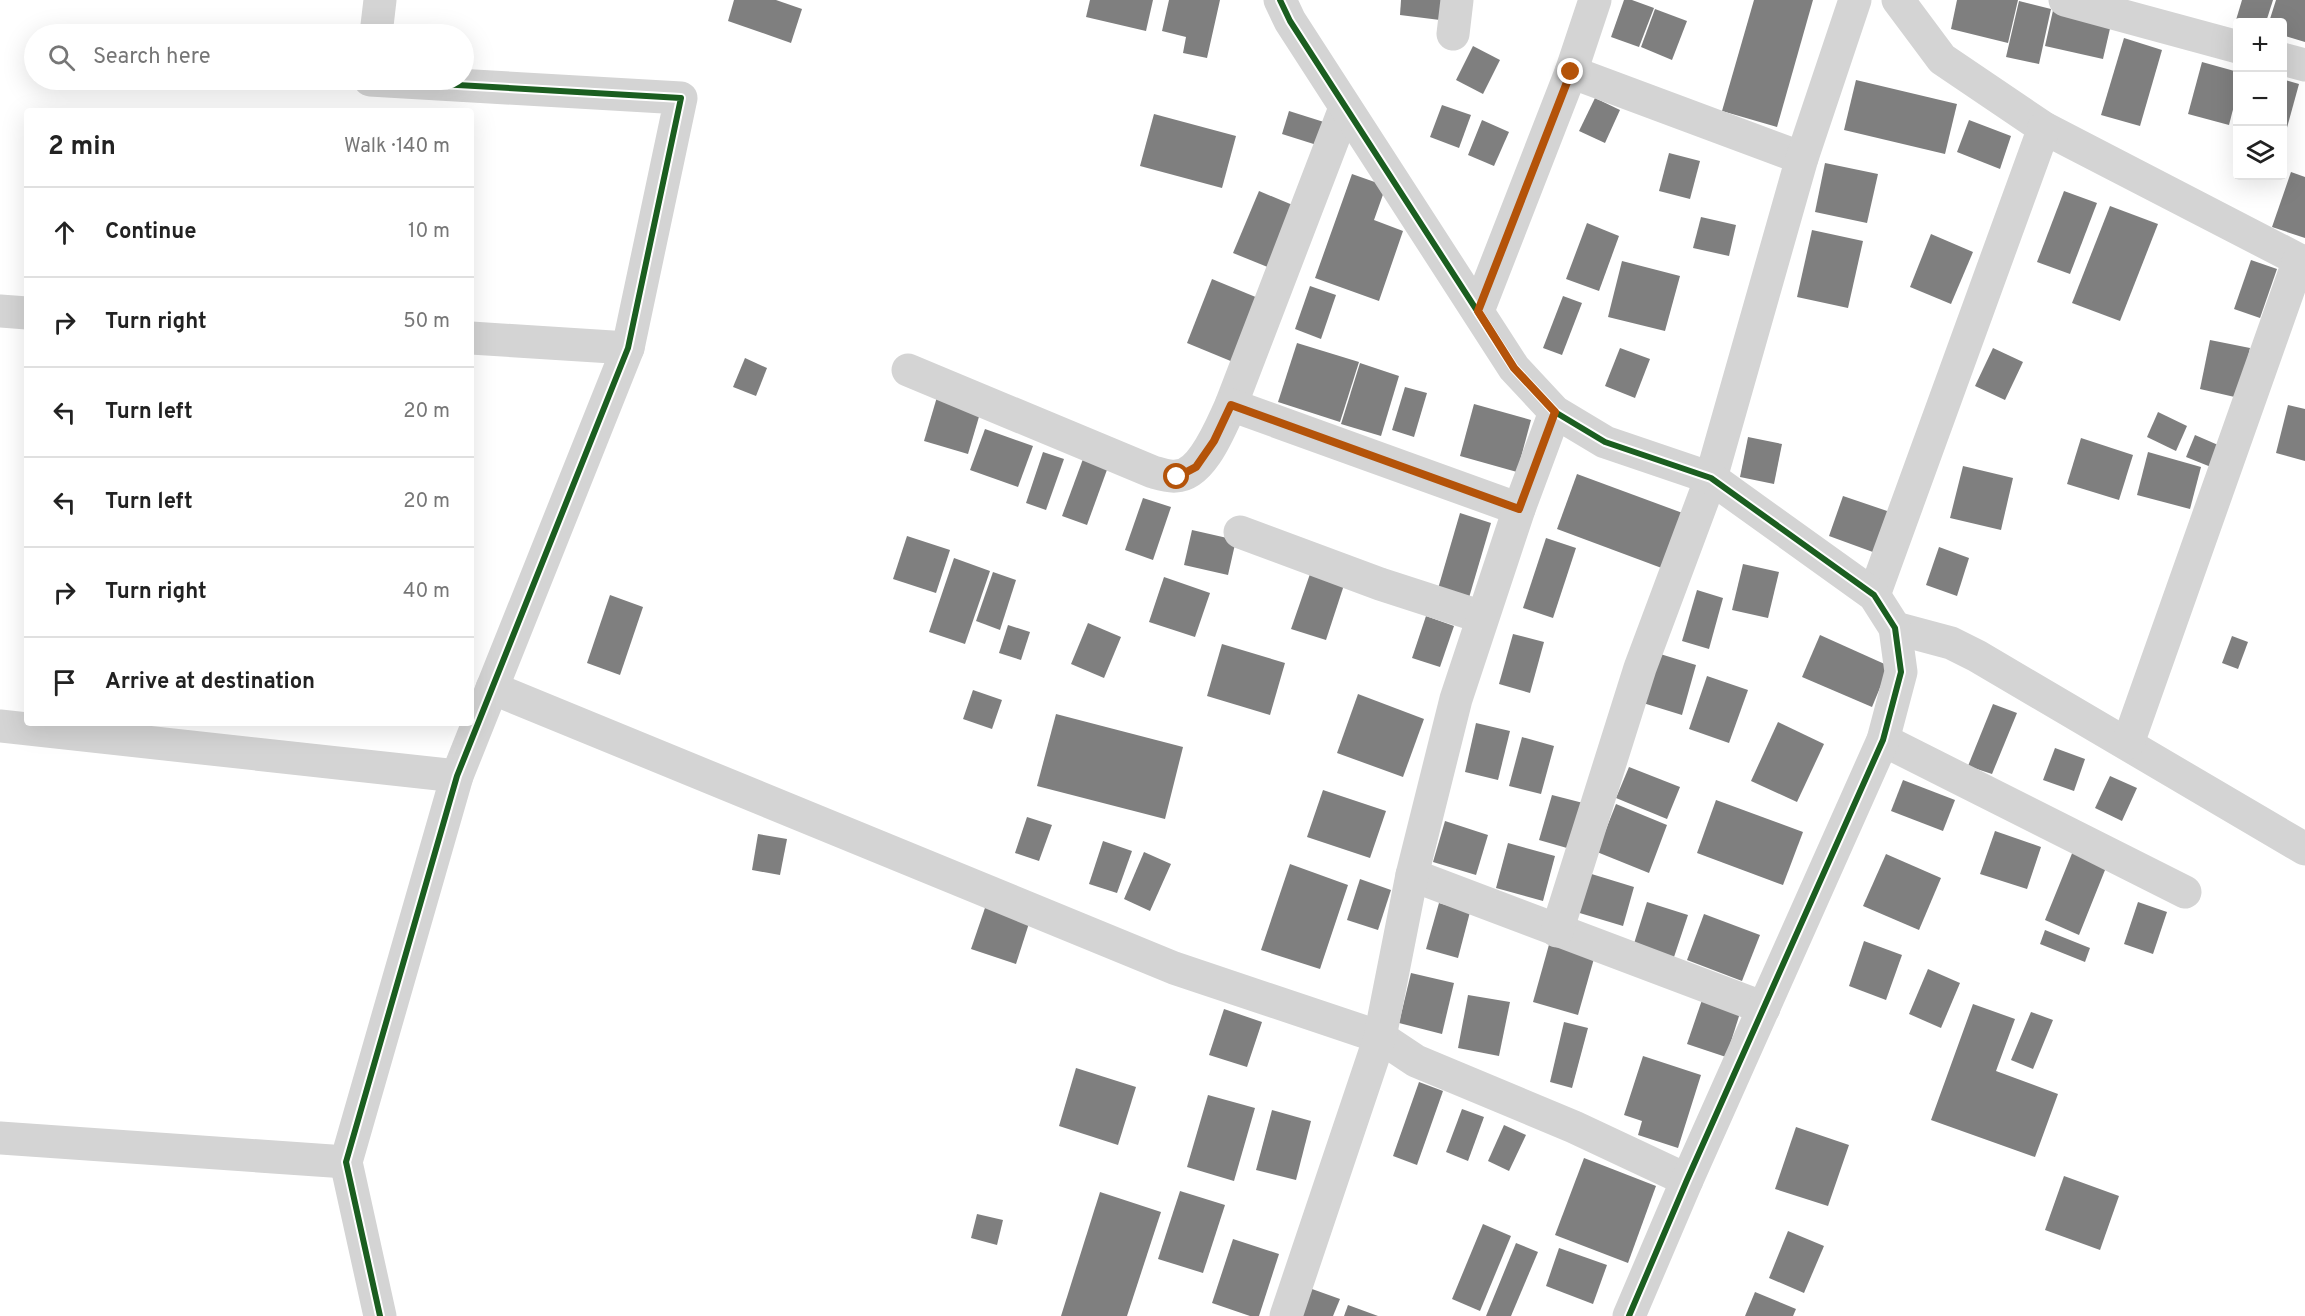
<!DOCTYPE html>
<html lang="en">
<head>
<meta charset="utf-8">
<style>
  body { margin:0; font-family:Overpass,sans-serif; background:#f6f6f6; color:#222 }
  .controls { position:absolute; right:18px; top:18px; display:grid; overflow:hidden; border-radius:6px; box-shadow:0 6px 24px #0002 }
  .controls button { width:54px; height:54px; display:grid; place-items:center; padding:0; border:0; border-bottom:2px solid #e0e0e0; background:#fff; color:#222; font:30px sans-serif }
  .stop { position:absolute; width:18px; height:18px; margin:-14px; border:4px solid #b45309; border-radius:50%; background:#fff }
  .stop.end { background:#b45309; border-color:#fff; box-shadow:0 2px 6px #0008 }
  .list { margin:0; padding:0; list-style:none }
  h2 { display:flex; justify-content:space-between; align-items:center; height:78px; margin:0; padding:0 24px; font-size:26px }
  h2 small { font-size:20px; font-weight:400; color:#767676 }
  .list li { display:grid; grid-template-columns:39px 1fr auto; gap:18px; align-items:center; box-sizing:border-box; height:90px; padding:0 24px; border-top:2px solid #e0e0e0 }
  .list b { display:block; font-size:22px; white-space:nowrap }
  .list em { font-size:20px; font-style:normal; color:#767676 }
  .icon { flex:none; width:33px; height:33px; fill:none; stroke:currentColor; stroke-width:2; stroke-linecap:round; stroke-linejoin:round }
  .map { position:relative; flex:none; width:2305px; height:1316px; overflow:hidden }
  .search { position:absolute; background:#fff; box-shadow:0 6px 24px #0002; left:24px; top:24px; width:450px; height:66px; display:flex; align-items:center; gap:15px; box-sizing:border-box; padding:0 21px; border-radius:33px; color:#767676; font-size:22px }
  .panel { position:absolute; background:#fff; box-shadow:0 6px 24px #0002; left:24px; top:108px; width:450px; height:618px; border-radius:6px }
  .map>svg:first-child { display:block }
  .building { fill:#7f7f7f }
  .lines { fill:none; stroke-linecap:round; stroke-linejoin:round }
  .minor { stroke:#d4d4d4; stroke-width:33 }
  .tertiary { stroke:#d4d4d4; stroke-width:33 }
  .cycleway-casing { stroke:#fff; stroke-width:10 }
  .cycleway { stroke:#1b5e20; stroke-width:6 }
  .route { stroke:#b45309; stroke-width:8 }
</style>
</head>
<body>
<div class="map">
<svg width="2305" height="1316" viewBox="0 0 2305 1316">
  <rect width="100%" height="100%" fill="#fff"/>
  <g class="building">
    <path d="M734 0H776L802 9 791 43 728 21Z"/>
    <path d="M1090 0H1153L1146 31 1086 17Z"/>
    <path d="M1169 0H1220L1207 58 1183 53 1186 37 1162 31Z"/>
    <path d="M1401 0H1442L1440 20 1400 15Z"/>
    <path d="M1624 0H1632L1654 8 1639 47 1611 37Z"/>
    <path d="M1754 0H1813L1777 127 1722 111Z"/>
    <path d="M1957 0H2018L2008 43 1951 29Z"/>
    <path d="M2242 0H2273L2266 22H2243L2236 20Z"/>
    <path d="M2276 0H2305V42L2282 35V22H2269Z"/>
    <path d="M2019 1 2051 9 2039 64 2006 57Z"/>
    <path d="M2054 6 2112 20 2103 59 2045 46Z"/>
    <path d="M1655 9 1687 21 1672 60 1641 47Z"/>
    <path d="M2124 38 2162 50 2140 126 2101 115Z"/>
    <path d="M1473 46 1500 60 1483 94 1456 80Z"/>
    <path d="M2202 62 2238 72V90L2229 125 2188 114Z"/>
    <path d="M2282 79 2299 84 2283 142H2282Z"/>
    <path d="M1856 80 1957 104 1945 154 1844 130Z"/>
    <path d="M1595 98 1620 110 1605 143 1579 131Z"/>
    <path d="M1442 105 1471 115 1459 148 1430 137Z"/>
    <path d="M1289 111 1327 123 1320 146 1282 134Z"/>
    <path d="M1154 114 1236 136 1222 188 1140 166Z"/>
    <path d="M1482 120 1509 132 1494 166 1468 155Z"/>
    <path d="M1969 120 2011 136 2000 169 1957 152Z"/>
    <path d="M1669 153 1700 161 1690 199 1659 191Z"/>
    <path d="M1825 163 1878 174 1867 223 1815 212Z"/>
    <path d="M2291 172 2305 177V238L2272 227Z"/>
    <path d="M1352 174 1386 186 1374 220 1403 231 1379 301 1315 278Z"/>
    <path d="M1259 191 1295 206 1270 268 1233 253Z"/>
    <path d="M2064 191 2097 203 2070 274 2037 262Z"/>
    <path d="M2110 206 2158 224 2120 321 2072 303Z"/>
    <path d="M1701 217 1736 225 1729 256 1693 248Z"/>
    <path d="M1587 223 1619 236 1599 291 1566 279Z"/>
    <path d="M1812 230 1863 241 1848 308 1797 297Z"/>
    <path d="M1931 234 1973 252 1951 304 1910 287Z"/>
    <path d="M2251 260 2277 269 2260 318 2234 309Z"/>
    <path d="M1622 261 1680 276 1665 331 1608 317Z"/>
    <path d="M1212 279 1258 298 1233 362 1187 343Z"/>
    <path d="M1310 286 1336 295 1321 339 1295 329Z"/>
    <path d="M1563 296 1582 303 1562 355 1543 348Z"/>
    <path d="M2210 340 2250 348 2239 398 2200 389Z"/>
    <path d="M1297 343 1359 362 1340 422 1278 402Z"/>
    <path d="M1620 348 1650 359 1635 398 1605 386Z"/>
    <path d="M1993 348 2023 362 2005 400 1975 386Z"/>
    <path d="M745 358 767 368 756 396 733 387Z"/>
    <path d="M1360 363 1399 376 1381 436 1341 424Z"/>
    <path d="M1405 387 1427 393 1414 437 1392 430Z"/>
    <path d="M937 397 981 410 968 454 924 441Z"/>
    <path d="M1474 404 1531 420 1517 472 1460 456Z"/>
    <path d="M2288 405 2305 409V461L2276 453Z"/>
    <path d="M2158 412 2187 426 2176 451 2147 437Z"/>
    <path d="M985 429 1033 446 1018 487 970 470Z"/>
    <path d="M2195 435 2225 448 2216 469 2186 457Z"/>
    <path d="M1748 437 1782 444 1774 484 1740 477Z"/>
    <path d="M2081 438 2133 455 2119 500 2067 484Z"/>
    <path d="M1043 452 1064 459 1046 510 1026 503Z"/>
    <path d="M2148 452 2201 467 2190 509 2137 495Z"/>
    <path d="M1083 459 1108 467 1087 525 1062 516Z"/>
    <path d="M1963 466 2013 478 2001 530 1950 518Z"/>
    <path d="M1577 474 1688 515 1667 570 1557 529Z"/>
    <path d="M1843 496 1896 514 1881 555 1829 536Z"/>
    <path d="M1143 498 1171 507 1153 560 1125 550Z"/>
    <path d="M1460 513 1491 523 1468 601 1437 592Z"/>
    <path d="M1192 530 1236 540 1228 575 1184 565Z"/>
    <path d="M907 536 950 550 936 593 893 579Z"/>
    <path d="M1546 538 1576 548 1553 618 1523 608Z"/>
    <path d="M1939 547 1969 558 1957 596 1926 585Z"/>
    <path d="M954 558 990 571 965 644 929 632Z"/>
    <path d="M1743 564 1779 572 1768 618 1732 610Z"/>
    <path d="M993 572 1016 580 1000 630 976 621Z"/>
    <path d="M1310 574 1344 585 1326 640 1291 629Z"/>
    <path d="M1164 577 1210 593 1195 637 1149 622Z"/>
    <path d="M1697 590 1723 598 1709 649 1682 641Z"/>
    <path d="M610 595 643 607 620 675 587 663Z"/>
    <path d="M1426 616 1454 626 1440 667 1412 658Z"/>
    <path d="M1088 623 1121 637 1104 678 1071 664Z"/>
    <path d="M1008 625 1030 632 1021 660 999 653Z"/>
    <path d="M1513 634 1544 642 1530 693 1499 684Z"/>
    <path d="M1820 635 1889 666 1872 707 1802 677Z"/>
    <path d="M2232 636 2248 642 2238 669 2222 663Z"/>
    <path d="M1222 644 1285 663 1270 715 1207 696Z"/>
    <path d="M1657 653 1696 665 1682 715 1643 703Z"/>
    <path d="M1707 676 1748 690 1729 743 1689 729Z"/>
    <path d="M973 690 1002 700 992 729 963 719Z"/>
    <path d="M1358 694 1424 719 1403 777 1337 753Z"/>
    <path d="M1993 704 2017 713 1992 774 1968 766Z"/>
    <path d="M1056 714 1183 747 1165 819 1037 786Z"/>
    <path d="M1778 722 1824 744 1797 802 1751 781Z"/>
    <path d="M1476 723 1510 731 1498 780 1465 772Z"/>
    <path d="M1522 737 1554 746 1541 794 1509 786Z"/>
    <path d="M2055 748 2085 759 2074 791 2043 780Z"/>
    <path d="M1629 767 1680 787 1667 819 1616 798Z"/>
    <path d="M2110 776 2137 788 2122 821 2095 808Z"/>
    <path d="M1903 780 1955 800 1943 831 1891 811Z"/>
    <path d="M1323 790 1386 811 1370 858 1307 837Z"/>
    <path d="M1552 795 1587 804 1574 850 1539 840Z"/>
    <path d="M1716 800 1803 832 1783 885 1697 853Z"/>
    <path d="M1616 804 1667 825 1649 873 1597 852Z"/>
    <path d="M1027 817 1052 825 1039 861 1015 853Z"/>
    <path d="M1445 821 1488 835 1476 875 1433 862Z"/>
    <path d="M1995 831 2041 847 2027 889 1980 874Z"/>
    <path d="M758 834 787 839 780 875 752 870Z"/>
    <path d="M1103 841 1132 851 1117 893 1089 884Z"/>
    <path d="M1508 843 1555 856 1543 901 1496 888Z"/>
    <path d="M2073 851 2107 865 2079 935 2045 920Z"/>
    <path d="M1144 852 1171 864 1150 911 1124 899Z"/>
    <path d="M1886 854 1941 878 1919 930 1863 906Z"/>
    <path d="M1290 864 1348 885 1320 969 1261 950Z"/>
    <path d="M1585 872 1634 887 1623 926 1573 911Z"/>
    <path d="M1360 879 1391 890 1378 930 1347 920Z"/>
    <path d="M987 902 1031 917 1016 964 971 949Z"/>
    <path d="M1647 902 1688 915 1672 963 1632 950Z"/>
    <path d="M2138 902 2167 912 2153 954 2124 944Z"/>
    <path d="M1439 903 1470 912 1458 958 1426 949Z"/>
    <path d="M1704 914 1760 935 1742 981 1687 960Z"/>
    <path d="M2045 930 2090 948 2085 962 2040 944Z"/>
    <path d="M1550 941 1595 955 1578 1015 1533 1002Z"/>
    <path d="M1864 941 1902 955 1886 1000 1849 986Z"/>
    <path d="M1928 969 1960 983 1941 1028 1909 1014Z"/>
    <path d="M1411 973 1454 983 1442 1034 1399 1023Z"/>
    <path d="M1468 995 1510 1002 1499 1056 1458 1048Z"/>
    <path d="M1703 997 1741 1010 1726 1057 1687 1044Z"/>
    <path d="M1973 1004 2015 1019 1996 1071 2058 1094 2035 1157 1931 1120Z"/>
    <path d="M1224 1009 1262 1022 1247 1067 1209 1055Z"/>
    <path d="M2031 1012 2053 1020 2033 1069 2011 1060Z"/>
    <path d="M1564 1022 1588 1028 1572 1088 1550 1082Z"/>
    <path d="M1643 1056 1701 1075 1678 1148 1638 1135 1642 1121 1624 1115Z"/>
    <path d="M1076 1068 1136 1087 1118 1145 1059 1126Z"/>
    <path d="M1419 1082 1443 1091 1417 1165 1393 1156Z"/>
    <path d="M1208 1095 1255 1108 1234 1181 1187 1167Z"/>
    <path d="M1462 1109 1484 1117 1468 1161 1446 1152Z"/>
    <path d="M1272 1110 1311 1121 1296 1180 1256 1170Z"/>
    <path d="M1504 1125 1526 1135 1509 1171 1488 1161Z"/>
    <path d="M1796 1127 1849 1145 1828 1206 1775 1189Z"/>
    <path d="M1584 1158 1656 1186 1628 1263 1555 1235Z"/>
    <path d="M2064 1176 2119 1196 2100 1250 2045 1230Z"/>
    <path d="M1180 1191 1225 1205 1203 1273 1158 1259Z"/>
    <path d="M1100 1192 1161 1212 1127 1316H1061Z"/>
    <path d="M977 1214 1003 1220 997 1245 971 1238Z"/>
    <path d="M1483 1224 1511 1236 1480 1311 1452 1299Z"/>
    <path d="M1788 1231 1824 1246 1804 1293 1769 1278Z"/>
    <path d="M1233 1239 1279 1254 1259 1316H1250L1212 1303Z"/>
    <path d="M1516 1243 1538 1252 1511 1316H1486Z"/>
    <path d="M1559 1248 1607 1265 1593 1304 1546 1286Z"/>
    <path d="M1312 1289 1340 1299 1333 1316H1302Z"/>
    <path d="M1755 1292 1796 1309 1793 1316H1745Z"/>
    <path d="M1348 1305 1378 1316H1344Z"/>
  </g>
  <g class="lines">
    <g class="minor">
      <path d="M1898 0 1942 59 2044 128 2305 263"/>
      <path d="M2065 0 2238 47"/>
      <path d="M376 34 380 0"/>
      <path d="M1453 34 1457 0"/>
      <path d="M2282 59 2305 65"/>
      <path d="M1571 72 1802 158"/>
      <path d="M370 80 681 98 628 348 457 776 346 1162 380 1316"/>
      <path d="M0 311 27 313"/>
      <path d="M1478 311 1571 72 1595 0"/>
      <path d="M471 338 628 348"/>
      <path d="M908 370 1153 472C1160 474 1169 477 1176 476 1203 475 1221 426 1231 405L1345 108"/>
      <path d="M1231 405 1519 509"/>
      <path d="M1240 532 1380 584 1482 617"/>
      <path d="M1874 595 2044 128"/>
      <path d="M1895 628 1951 643 1977 656 2305 849"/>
      <path d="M492 688 1174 968 1380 1037 1416 1061 1574 1127 1687 1180"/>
      <path d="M0 726 457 776"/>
      <path d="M1883 740 2185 892"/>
      <path d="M2128 743 2299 260"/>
      <path d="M1412 875 1764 1008"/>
      <path d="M1557 931 1640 668 1711 478 1802 158 1855 0"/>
      <path d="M0 1138 346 1162"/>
      <path d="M1286 1316 1380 1037 1412 875 1456 699 1519 509 1555 412"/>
    </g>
    <path class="tertiary" d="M1280 0 1290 21 1514 368 1555 412 1605 442 1711 478 1874 595 1895 628 1901 672 1883 740 1687 1180 1629 1316"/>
    <defs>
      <g id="cycleway">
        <path d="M1280 0 1290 21 1514 368 1555 412 1605 442 1711 478 1874 595 1895 628 1901 672 1883 740 1687 1180 1629 1316"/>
        <path d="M370 80 681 98 628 348 457 776 346 1162 380 1316"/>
      </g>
    </defs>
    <use href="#cycleway" class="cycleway-casing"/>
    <use href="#cycleway" class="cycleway"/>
  </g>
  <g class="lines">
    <path class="route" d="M1177 477 1196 467 1214 441 1231 405 1519 509 1555 412 1514 368 1478 311 1571 72"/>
  </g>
</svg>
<div class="controls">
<button>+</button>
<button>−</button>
<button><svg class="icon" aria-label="layers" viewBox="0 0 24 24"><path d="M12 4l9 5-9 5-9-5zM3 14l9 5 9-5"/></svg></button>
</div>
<div class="stop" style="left:1177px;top:477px"></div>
<div class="stop end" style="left:1571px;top:72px"></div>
<div class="search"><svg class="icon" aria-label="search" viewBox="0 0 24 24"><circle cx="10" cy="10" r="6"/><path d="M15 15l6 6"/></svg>Search here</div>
<section class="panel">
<h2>2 min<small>Walk · 140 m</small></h2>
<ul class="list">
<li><svg class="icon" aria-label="ahead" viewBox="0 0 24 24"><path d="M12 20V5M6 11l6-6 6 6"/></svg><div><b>Continue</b></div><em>10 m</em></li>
<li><svg class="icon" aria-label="right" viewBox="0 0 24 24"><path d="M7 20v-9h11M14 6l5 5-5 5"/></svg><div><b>Turn right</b></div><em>50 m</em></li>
<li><svg class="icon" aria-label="left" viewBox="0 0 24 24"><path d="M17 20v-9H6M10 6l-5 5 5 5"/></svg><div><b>Turn left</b></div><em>20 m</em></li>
<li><svg class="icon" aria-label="left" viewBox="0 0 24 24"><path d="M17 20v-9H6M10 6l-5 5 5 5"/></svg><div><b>Turn left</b></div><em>20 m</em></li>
<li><svg class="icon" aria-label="right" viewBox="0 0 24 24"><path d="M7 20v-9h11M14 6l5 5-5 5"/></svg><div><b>Turn right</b></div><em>40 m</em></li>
<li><svg class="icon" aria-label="arrive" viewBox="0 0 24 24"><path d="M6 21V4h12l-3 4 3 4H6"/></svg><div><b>Arrive at destination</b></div></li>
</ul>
</section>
</div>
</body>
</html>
